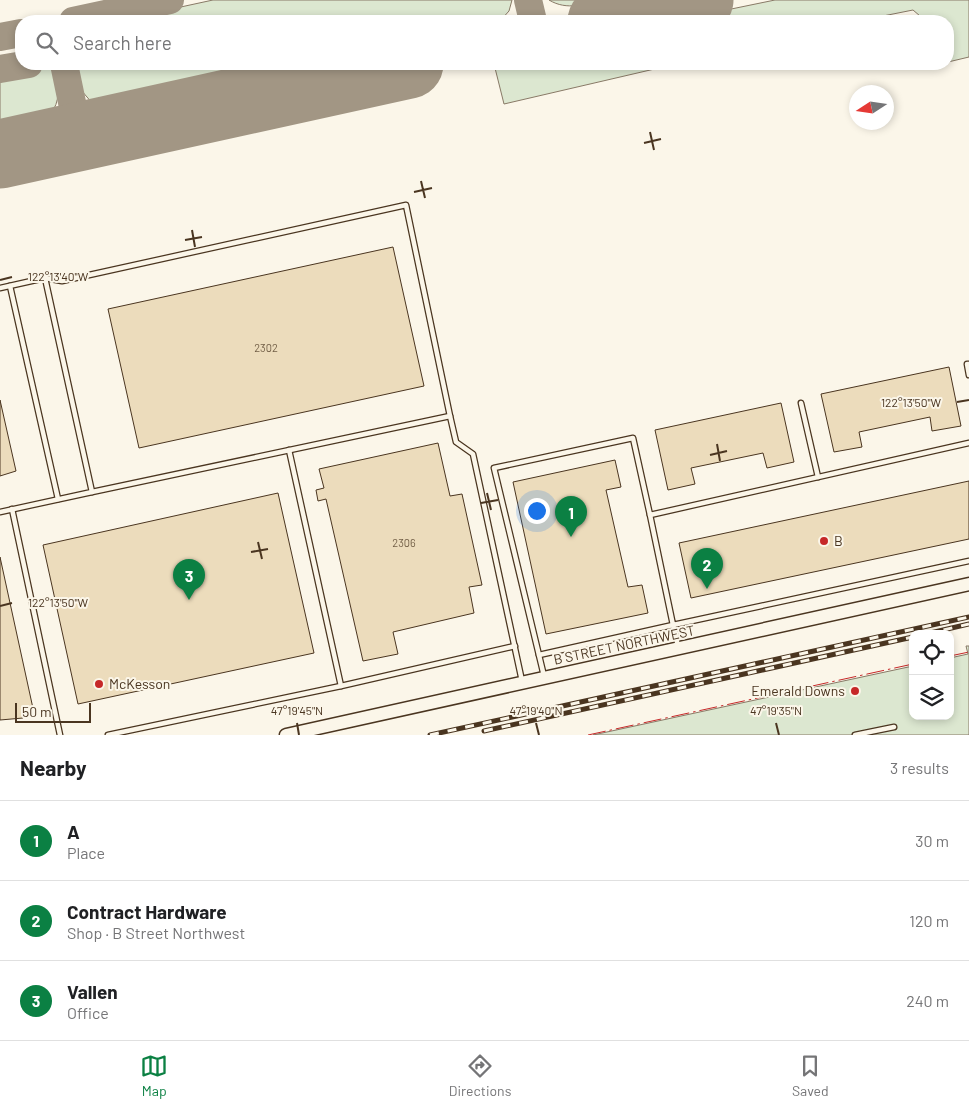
<!DOCTYPE html>
<html lang="en">
<head>
<meta charset="utf-8">
<style>
  body { margin:0; font-family:Barlow,sans-serif; background:#f6f6f6; color:#202124 }
  .controls { position:absolute; right:15px; bottom:15px; display:grid; overflow:hidden; border-radius:10px; box-shadow:0 2px 8px #0003 }
  .controls button { width:45px; height:45px; display:grid; place-items:center; padding:0; border:0; border-bottom:1px solid #e0e0e0; background:#fff; color:#202124; font:25px sans-serif }
  .compass { position:absolute; left:849px; top:85px; width:45px; height:45px; border-radius:50%; background:#fff; box-shadow:0 2px 8px #0003; rotate:258deg }
  .scale { position:absolute; left:15px; bottom:12px; width:76px; box-sizing:border-box; padding-left:5px; border:2px solid #4a3520; border-top:0; font-size:14px; line-height:18px; white-space:nowrap; color:#4a3520; -webkit-text-stroke:4px #fbf6e9; paint-order:stroke }
  .you { position:absolute; left:536px; top:510px; width:18px; height:18px; margin:-12px; border:4px solid #fff; border-radius:50%; background:#1a73e8; box-shadow:0 0 0 8px #1a73e833 }
  .badge { display:grid; place-items:center; width:32px; height:32px; border-radius:50%; background:#0b8043; color:#fff; font-size:16px; font-weight:700 }
  .pin { position:absolute; translate:-50% -41px; filter:drop-shadow(0 1px 2px #0008) }
  .pin::after { content:''; position:absolute; top:26px; width:18px; height:15px; background:inherit; clip-path:polygon(0 0,100% 0,50% 100%) }
  .list { margin:0; padding:0; list-style:none }
  h2 { display:flex; justify-content:space-between; align-items:center; height:65px; margin:0; padding:0 20px; font-size:21px }
  h2 small { font-size:16px; font-weight:400; color:#757577 }
  .list li { display:grid; grid-template-columns:32px 1fr auto; gap:15px; align-items:center; box-sizing:border-box; height:80px; padding:0 20px; border-top:1px solid #e0e0e0 }
  .list b { display:block; font-size:19px; white-space:nowrap }
  .list p { margin:0; font-size:16px; white-space:nowrap; color:#757577 }
  .list em { font-size:16px; font-style:normal; color:#757577 }
  .icon { flex:none; width:28px; height:28px; fill:none; stroke:currentColor; stroke-width:2; stroke-linecap:round; stroke-linejoin:round }
  .map { position:relative; flex:none; width:969px; height:735px; overflow:hidden }
  .search { position:absolute; background:#fff; box-shadow:0 2px 8px #0003; left:15px; right:15px; top:15px; height:55px; display:flex; align-items:center; gap:12px; box-sizing:border-box; padding:0 18px; border-radius:20px; color:#757577; font-size:19px }
  .sheet { height:305px; background:#fff }
  nav { display:flex; justify-content:space-around; align-items:center; box-sizing:border-box; height:70px; border-top:1px solid #e0e0e0; background:#fff; font-size:14px; color:#757577 }
  nav a { display:grid; justify-items:center; gap:2px }
  nav .on { color:#0b8043 }
  .map>svg:first-child { display:block }
  .green { fill:#dce7d0; stroke:#887966 }
  .lines { fill:none; stroke-linecap:round; stroke-linejoin:round }
  .taxiway { stroke:#a29684; stroke-width:28 }
  .runway { stroke:#a29684; stroke-width:69 }
  .building { fill:#ecdcbc; stroke:#4a3520 }
  .lane-casing { stroke:#4a3520; stroke-width:7 }
  .secondary-casing { stroke:#4a3520; stroke-width:15 }
  .lane { stroke:#fbf6e9; stroke-width:4.5 }
  .secondary { stroke:#fbf6e9; stroke-width:12 }
  .rail-casing { stroke:#4a3520; stroke-width:5 }
  .rail { stroke:#fbf6e9; stroke-width:3; stroke-dasharray:9; stroke-linecap:butt }
  .power { stroke:#c62828; stroke-width:1; stroke-dasharray:18 4 2.5 4; stroke-linecap:butt }
  .ticks { fill:none; stroke:#4a3520; stroke-width:2 }
  .poi-dot { fill:#c62828; stroke:#fbf6e9; stroke-width:2 }
  .labels { text-anchor:middle; stroke-width:4; stroke-linejoin:round; paint-order:stroke }
  .number-label { font-size:11px; fill:#725f47 }
  .poi-label { font-size:14px; fill:#4a3520; stroke:#fbf6e9; text-anchor:start }
  .street-label { font-size:14px; fill:#4a3520; stroke:#fbf6e9 }
  .ticks-label { font-size:12px; text-anchor:middle; fill:#4a3520; stroke:#fbf6e9; stroke-width:4; stroke-linejoin:round; paint-order:stroke }
</style>
</head>
<body>
<div class="map">
<svg width="969" height="735" viewBox="0 0 969 735">
  <rect width="100%" height="100%" fill="#fbf6e9"/>
  <g class="green">
    <path d="M213 0H512L509 11 500 21H116Z"/>
    <path d="M549 0H605C586 4 567 11 549 0Z"/>
    <path d="M775 0H969V57L948 62V21H922L920 16 913 10 858 21H673Z"/>
    <path d="M73 64H317L115 107 93 104 81 90Z"/>
    <path d="M494 64H676L504 104Z"/>
    <path d="M51 65C58 74 59 83 58 94 56 125 25 127 0 133V75Z"/>
    <path d="M966 646H969V735H593L913 666V716H950V658L968 654Z"/>
  </g>
  <g class="lines">
    <g class="taxiway">
      <path d="M528 0 533 21"/>
      <path d="M73 21 170 0"/>
      <path d="M0 37 21 33"/>
      <path d="M64 64 79 136"/>
      <path d="M0 69 29 64"/>
    </g>
    <g class="runway">
      <path d="M602 21 699 0"/>
      <path d="M0 154 409 64"/>
    </g>
  </g>
  <g class="building">
    <path d="M393 247 424 386 139 448 108 309Z"/>
    <path d="M949 367 961 426 932 431 930 417 859 432 862 447 834 452 821 394Z"/>
    <path d="M0 400 16 471 0 476Z"/>
    <path d="M781 403 794 462 767 468 763 453 691 468 695 484 668 490 655 430Z"/>
    <path d="M438 443 450 496 462 494 482 585 469 587 474 613 393 632 398 654 363 661 326 499 318 501 316 490 324 488 319 469Z"/>
    <path d="M615 460 621 487 606 490 628 587 642 585 648 613 546 634 513 482Z"/>
    <path d="M969 481V539L691 598 679 543Z"/>
    <path d="M278 493 314 653 78 704 43 545Z"/>
    <path d="M0 557 34 713 23 715V718L0 720Z"/>
  </g>
  <g class="lines">
    <defs>
      <g id="lane">
        <path d="M45 278 62 281 406 205 450 416 92 492"/>
        <path d="M10 286 58 499"/>
        <path d="M0 288 45 278 92 492 0 512"/>
        <path d="M969 364H967L969 375"/>
        <path d="M801 403 818 477"/>
        <path d="M450 416 456 442 473 454 522 681"/>
        <path d="M289 450 341 686 515 646"/>
        <path d="M12 509 60 735"/>
        <path d="M650 515 673 625 969 561"/>
        <path d="M539 655 673 625 678 646"/>
        <path d="M544 676 494 468 633 438 650 515 969 443"/>
        <path d="M108 735 341 686"/>
        <path d="M855 735 894 727"/>
      </g>
      <path id="secondary" d="M286 735 969 584"/>
    </defs>
    <use href="#lane" class="lane-casing"/>
    <use href="#secondary" class="secondary-casing"/>
    <use href="#lane" class="lane"/>
    <use href="#secondary" class="secondary"/>
    <defs>
      <g id="rail">
        <path d="M926 634 969 624"/>
        <path d="M484 731 913 637"/>
        <path d="M430 735 969 617"/>
      </g>
    </defs>
    <use href="#rail" class="rail-casing"/>
    <use href="#rail" class="rail"/>
    <g class="power">
      <path d="M950 656 969 652"/>
      <path d="M588 735 913 664"/>
    </g>
  </g>
  <path class="ticks" d="M650 132 654 150M644 143 661 139M421 181 425 198M414 192 432 188M192 230 195 247M185 240 202 237M0 280 12 277M957 402 969 400M717 444 720 461M710 455 727 451M487 493 491 510M481 503 498 500M258 542 262 559M251 552 268 549M0 606 12 603M297 723 299 735M536 723 539 735M776 723 779 735"/>
  <g class="poi-dot">
    <circle cx="824" cy="541" r="5"/>
    <circle cx="99" cy="684" r="5"/>
    <circle cx="855" cy="691" r="5"/>
  </g>
  <g class="labels">
    <g class="number-label">
      <text x="266" y="352">2302</text>
      <text x="404" y="547">2306</text>
    </g>
    <g class="poi-label">
      <text x="834" y="546">B</text>
      <text x="109" y="689">McKesson</text>
      <text x="845" y="696" text-anchor="end">Emerald Downs</text>
    </g>
    <g class="street-label">
      <text transform="translate(624 645) rotate(-12)" y="5">B STREET NORTHWEST</text>
    </g>
  </g>
  <g class="ticks-label">
    <text x="58" y="281">122°13'40"W</text>
    <text x="911" y="407">122°13'50"W</text>
    <text x="58" y="607">122°13'50"W</text>
    <text x="297" y="715">47°19'45"N</text>
    <text x="536" y="715">47°19'40"N</text>
    <text x="776" y="715">47°19'35"N</text>
  </g>
</svg>
<div class="controls">
<button><svg class="icon" aria-label="locate" viewBox="0 0 24 24"><circle cx="12" cy="12" r="6"/><path d="M12 2v4M12 18v4M2 12h4M18 12h4"/></svg></button>
<button><svg class="icon" aria-label="layers" viewBox="0 0 24 24"><path d="M12 4l9 5-9 5-9-5zM3 14l9 5 9-5"/></svg></button>
</div>
<svg class="compass" viewBox="-18 -18 36 36"><path d="M0-13l5 13h-10z" fill="#e53935"/><path d="M0 13l5-13h-10z" fill="#757577"/></svg>
<div class="scale">50 m</div>
<div class="you"></div>
<div class="pin badge" style="left:571px;top:537px">1</div>
<div class="pin badge" style="left:707px;top:589px">2</div>
<div class="pin badge" style="left:189px;top:600px">3</div>
<div class="search"><svg class="icon" aria-label="search" viewBox="0 0 24 24"><circle cx="10" cy="10" r="6"/><path d="M15 15l6 6"/></svg>Search here</div>
</div>
<section class="sheet">
<h2>Nearby<small>3 results</small></h2>
<ul class="list">
<li><span class="badge">1</span><div><b>A</b><p>Place</p></div><em>30 m</em></li>
<li><span class="badge">2</span><div><b>Contract Hardware</b><p>Shop · B Street Northwest</p></div><em>120 m</em></li>
<li><span class="badge">3</span><div><b>Vallen</b><p>Office</p></div><em>240 m</em></li>
</ul>
</section>
<nav>
<a class="on"><svg class="icon" aria-label="map" viewBox="0 0 24 24"><path d="M3 6l6-2 6 2 6-2v14l-6 2-6-2-6 2zM9 4v14M15 6v14"/></svg>Map</a>
<a><svg class="icon" aria-label="directions" viewBox="0 0 24 24"><path d="M12 3l9 9-9 9-9-9zM9 14v-3h6M13 9l2 2-2 2"/></svg>Directions</a>
<a><svg class="icon" aria-label="saved" viewBox="0 0 24 24"><path d="M7 4h10v16l-5-4-5 4z"/></svg>Saved</a>
</nav>
</body>
</html>
